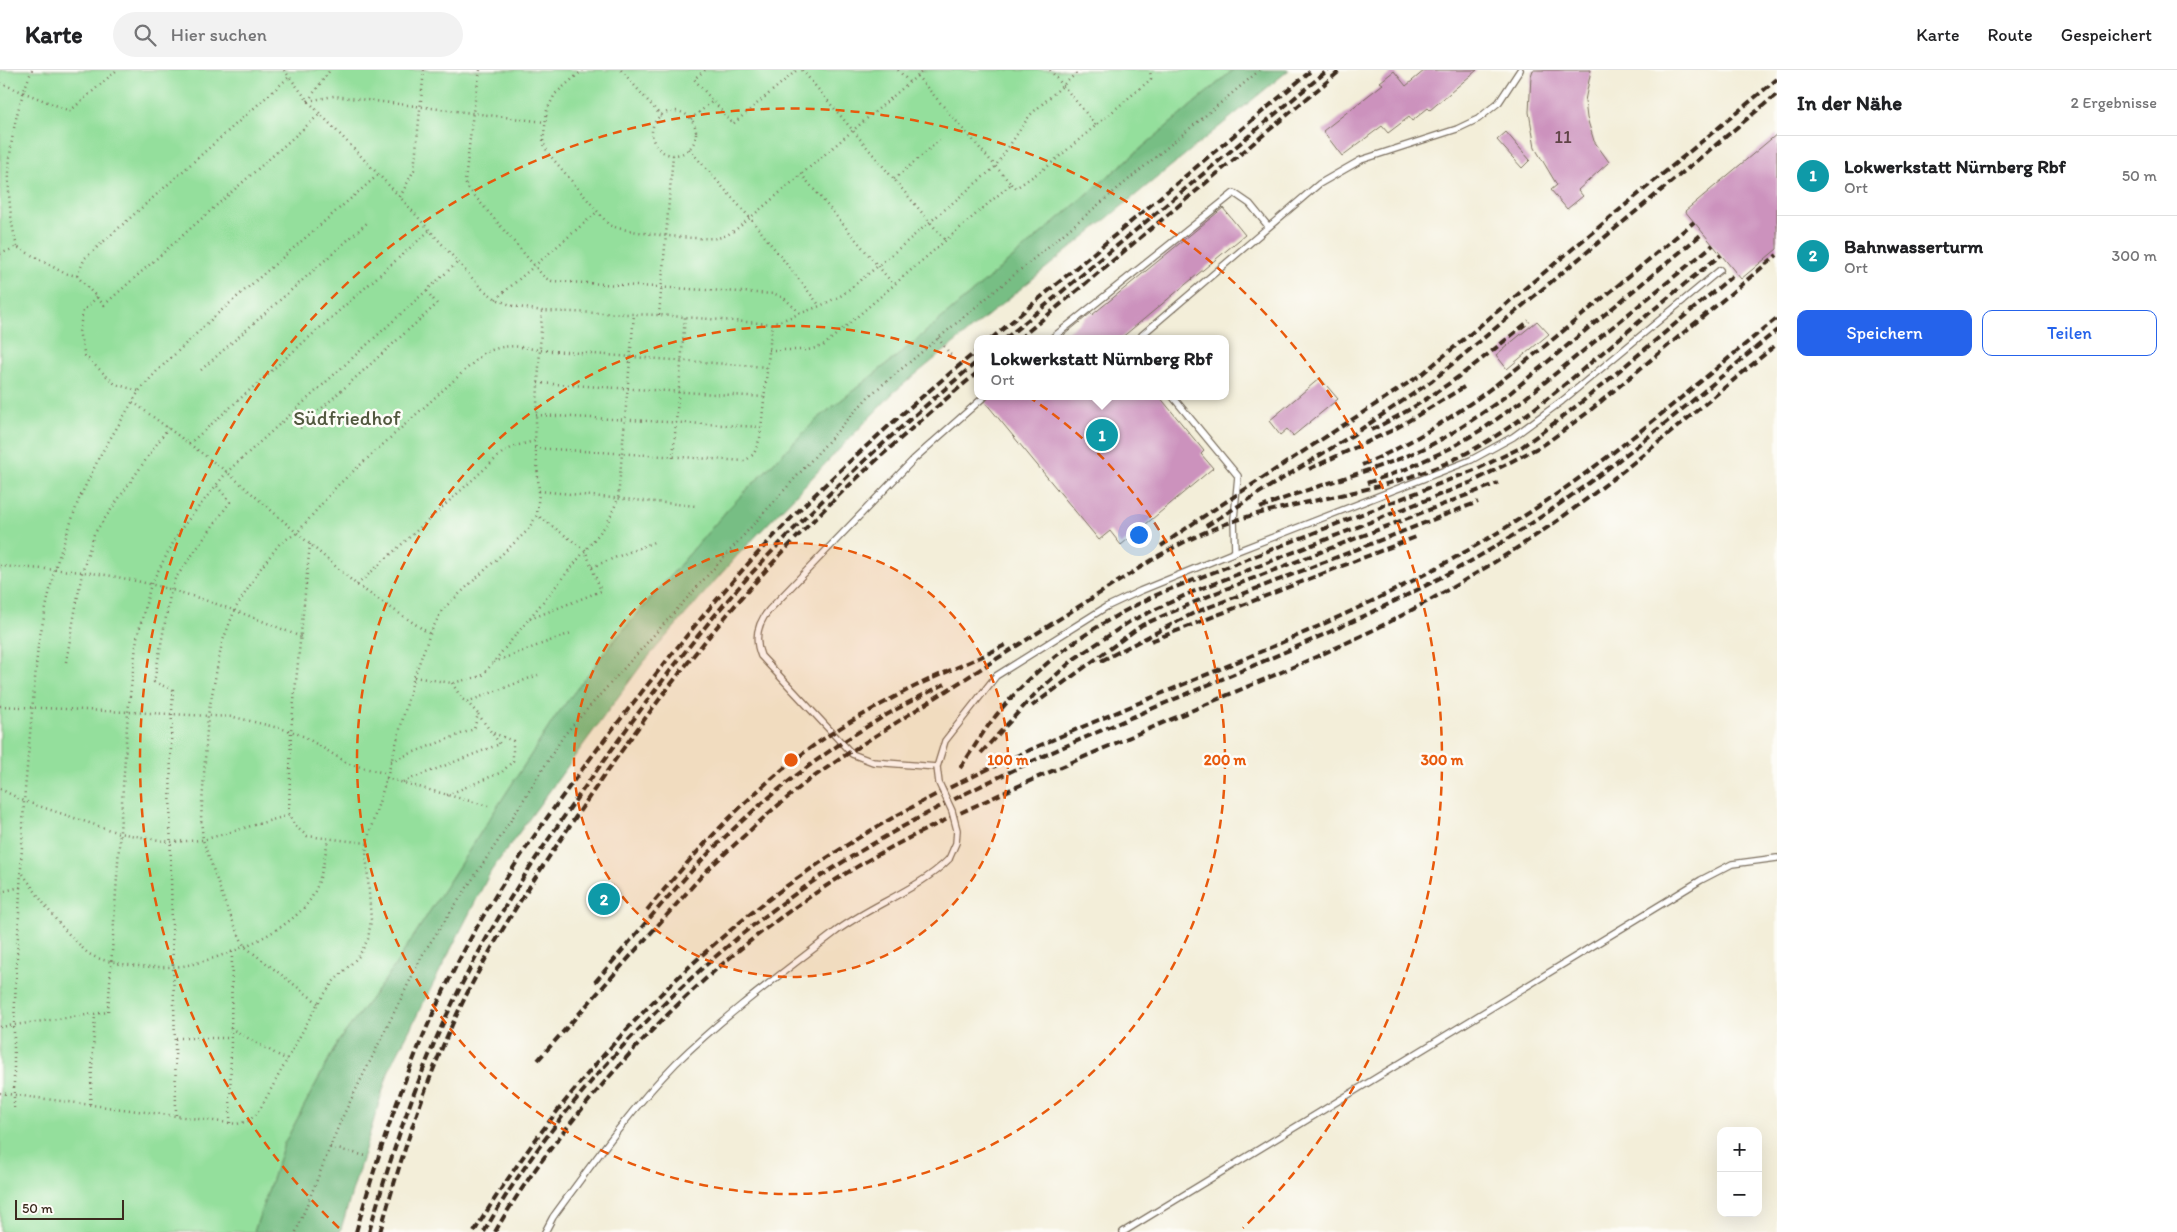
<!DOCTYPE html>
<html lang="de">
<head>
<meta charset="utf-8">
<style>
  body { margin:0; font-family:Itim,sans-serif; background:#f2f2f2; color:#202124 }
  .controls { position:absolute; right:15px; bottom:15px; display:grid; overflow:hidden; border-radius:10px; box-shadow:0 5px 20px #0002 }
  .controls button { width:45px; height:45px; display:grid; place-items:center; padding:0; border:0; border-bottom:1px solid #e0e0e0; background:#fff; color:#202124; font:25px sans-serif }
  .scale { position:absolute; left:15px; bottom:12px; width:109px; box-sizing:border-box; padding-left:5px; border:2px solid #3b2a1e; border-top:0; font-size:14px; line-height:18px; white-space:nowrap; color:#3b2a1e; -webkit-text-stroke:4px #fdfcf7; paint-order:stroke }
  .you { position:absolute; left:1138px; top:464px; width:18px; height:18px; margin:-12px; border:4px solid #fff; border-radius:50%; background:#1a73e8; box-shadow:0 0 0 8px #1a73e833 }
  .badge { display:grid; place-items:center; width:32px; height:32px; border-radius:50%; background:#2563eb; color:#fff; font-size:16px; font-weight:700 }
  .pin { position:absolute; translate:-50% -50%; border:2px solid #fff; box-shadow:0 1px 5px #0006 }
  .popup { position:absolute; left:974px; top:265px; width:255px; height:65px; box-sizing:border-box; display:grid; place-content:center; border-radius:10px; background:#fff; filter:drop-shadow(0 1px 4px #0005); font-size:16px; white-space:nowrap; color:#757577 }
  .popup b { font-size:19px; color:#202124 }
  .popup::after { content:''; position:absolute; left:50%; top:100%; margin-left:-10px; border:10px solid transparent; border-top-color:#fff }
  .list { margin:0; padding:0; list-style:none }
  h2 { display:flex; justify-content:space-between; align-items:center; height:65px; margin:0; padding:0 20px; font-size:21px }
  h2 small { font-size:16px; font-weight:400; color:#757577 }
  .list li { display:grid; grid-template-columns:32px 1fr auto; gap:15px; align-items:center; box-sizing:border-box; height:80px; padding:0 20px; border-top:1px solid #e0e0e0 }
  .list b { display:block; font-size:19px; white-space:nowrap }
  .list p { margin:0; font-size:16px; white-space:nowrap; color:#757577 }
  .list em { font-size:16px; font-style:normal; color:#757577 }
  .actions { display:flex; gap:10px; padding:15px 20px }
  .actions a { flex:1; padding:11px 0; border:1px solid #2563eb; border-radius:10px; text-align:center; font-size:18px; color:#2563eb }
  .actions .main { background:#2563eb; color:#fff }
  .icon { flex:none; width:28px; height:28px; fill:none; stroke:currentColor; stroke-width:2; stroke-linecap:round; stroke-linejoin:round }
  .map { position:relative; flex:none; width:1777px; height:1162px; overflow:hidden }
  header { display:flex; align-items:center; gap:30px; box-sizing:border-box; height:70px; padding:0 25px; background:#fff; border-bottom:1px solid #e0e0e0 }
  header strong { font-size:24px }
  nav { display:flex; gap:28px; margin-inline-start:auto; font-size:18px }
  .search { width:350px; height:45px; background:#f2f2f2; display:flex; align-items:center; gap:12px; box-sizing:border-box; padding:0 18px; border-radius:28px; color:#757577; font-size:19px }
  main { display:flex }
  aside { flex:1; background:#fff }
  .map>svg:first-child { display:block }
  .green { fill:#94df9c; stroke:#68845d }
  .forest { fill:#77be84; stroke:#597451 }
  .building { fill:#cc92bd }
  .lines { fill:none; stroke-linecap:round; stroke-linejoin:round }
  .lane-casing { stroke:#7b6f5f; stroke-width:8 }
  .path { stroke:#7b6f5f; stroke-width:2.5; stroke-dasharray:1 4; stroke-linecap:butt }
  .lane { stroke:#fff; stroke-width:5.5 }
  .rail { stroke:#3b2a1e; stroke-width:4; stroke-dasharray:8 4; stroke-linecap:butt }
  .lane-bridge-casing { stroke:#7b6f5f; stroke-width:8; stroke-linecap:butt }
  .lane-bridge { stroke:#fff; stroke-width:5.5 }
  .ring { fill:none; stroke:#e8590c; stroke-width:2.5; stroke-dasharray:9 6 }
  .labels { text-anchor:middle; stroke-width:5; stroke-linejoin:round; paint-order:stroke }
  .number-label { font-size:19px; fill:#5f4446 }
  .park-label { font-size:21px; fill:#51573e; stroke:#fdfcf7 }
  .centre { fill:#e8590c; stroke:#fdfcf7; stroke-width:2.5 }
  .ring-label { font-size:15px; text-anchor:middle; font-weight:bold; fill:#e8590c; stroke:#fdfcf7; stroke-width:5; stroke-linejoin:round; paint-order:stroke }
</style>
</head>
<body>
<header>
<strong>Karte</strong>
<div class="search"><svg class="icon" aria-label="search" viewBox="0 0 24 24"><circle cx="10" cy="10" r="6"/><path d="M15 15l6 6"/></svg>Hier suchen</div>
<nav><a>Karte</a><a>Route</a><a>Gespeichert</a></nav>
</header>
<main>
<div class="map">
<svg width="1777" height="1162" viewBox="0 0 1777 1162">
  <rect width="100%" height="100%" fill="#fdfcf7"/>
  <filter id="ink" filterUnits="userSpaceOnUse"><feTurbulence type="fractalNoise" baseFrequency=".02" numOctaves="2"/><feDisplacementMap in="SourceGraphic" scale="10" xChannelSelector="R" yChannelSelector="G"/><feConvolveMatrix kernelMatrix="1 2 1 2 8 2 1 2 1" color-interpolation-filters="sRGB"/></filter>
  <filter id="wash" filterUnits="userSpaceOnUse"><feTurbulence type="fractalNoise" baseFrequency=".0096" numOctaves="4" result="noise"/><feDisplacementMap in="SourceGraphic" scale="20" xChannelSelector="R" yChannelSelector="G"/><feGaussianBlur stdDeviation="1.12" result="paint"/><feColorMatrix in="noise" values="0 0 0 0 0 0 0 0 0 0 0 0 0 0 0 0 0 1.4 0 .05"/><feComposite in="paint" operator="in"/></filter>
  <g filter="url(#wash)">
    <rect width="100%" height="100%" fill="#f3eed9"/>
    <path class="green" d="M0 0H1233L901 283 816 350 729 438 609 577 556 646 388 906 338 972 284 1074 254 1162H0Z"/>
    <path class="forest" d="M1233 0H1289L894 322 736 487 643 593 491 801 389 1000 340 1162H254L284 1074 338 972 388 906 556 646 609 577 729 438 816 350 901 283Z"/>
    <g id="blocks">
      <g class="building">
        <path d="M1425 0H1477L1430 40 1428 38 1412 51 1409 47 1388 63 1382 56 1342 86 1323 61 1383 14 1380 12 1394 1 1406 16Z"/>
        <path d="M1533 0H1591L1585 31 1587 48 1594 71 1609 92 1578 120 1583 126 1567 139 1551 120 1557 115 1535 78 1529 42 1531 6Z"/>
        <path d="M1506 62 1530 90 1522 98 1497 70Z"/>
        <path d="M1777 64V179L1741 209 1685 141Z"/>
        <path d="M1223 138 1245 165 1120 269H1059L1091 243 1092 245Z"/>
        <path d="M1537 251 1549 264 1507 299 1496 285Z"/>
        <path d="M1320 308 1338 329 1293 366 1287 359 1280 365 1269 351Z"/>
        <path d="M990 326H1159L1204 381 1201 384 1213 398 1121 475 1110 461 1099 470 985 332Z"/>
        <circle cx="604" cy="829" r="15"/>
      </g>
    </g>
  </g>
  <g filter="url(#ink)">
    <use href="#blocks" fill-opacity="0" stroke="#7b6f5f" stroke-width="1"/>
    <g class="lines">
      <defs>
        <g id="lane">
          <path d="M1051 269 1234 123 1250 134 1268 156"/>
          <path d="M1140 269 1142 265 1319 114 1361 90 1457 59 1478 49 1499 32 1520 0"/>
          <path d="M985 326 914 389 769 540C757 554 754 569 761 586L852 684 873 692 937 697 945 671 996 606 1106 537 1140 521 1235 482 1234 449 1238 406 1172 326"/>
          <path d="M1235 482 1471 390 1513 367 1562 331 1720 200"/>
          <path d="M545 1162 553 1147C592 1094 630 1040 676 993 725 945 781 904 834 863 870 835 917 821 949 789"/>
          <path d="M1123 1162 1701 810 1732 794 1777 788"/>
        </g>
      </defs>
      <use href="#lane" class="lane-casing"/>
      <g class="path">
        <path d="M284 0 308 31 400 127 481 218 496 229 513 236 542 241 659 245 772 254 820 236 842 225 878 196 995 97 1030 45 1080 0"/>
        <path d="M480 0 473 42 465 112 467 117 545 208 552 211 775 224 784 228 800 243"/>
        <path d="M583 0 555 24 547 40 543 72 548 83 609 155C627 163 696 170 717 168 730 166 740 156 750 148L924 0"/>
        <path d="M621 0 661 46"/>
        <path d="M705 0 694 9 733 54 797 0"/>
        <path d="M802 0 945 170"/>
        <path d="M898 0 909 12"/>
        <path d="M1050 0 1096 55"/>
        <path d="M0 13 70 41 117 0"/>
        <path d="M308 31 334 26 545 52"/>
        <path d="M308 31 330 0"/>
        <circle cx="674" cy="63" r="22"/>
        <path d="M691 49 713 31"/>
        <path d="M689 79 750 148 820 236"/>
        <path d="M801 104 893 214"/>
        <path d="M894 109 940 70"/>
        <path d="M1011 114 1016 118 1048 96 1151 9 1150 0"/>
        <path d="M400 127 414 100 424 0"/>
        <path d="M17 177C2 118 8 56 32 0"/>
        <path d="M0 184 17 177 64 203 77 206 104 235 321 43"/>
        <path d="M77 206 85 188 289 7"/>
        <path d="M97 227 83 241 79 262 85 286 115 314 139 321"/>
        <path d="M496 229 597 142"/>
        <path d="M659 245 673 85"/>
        <path d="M938 268 953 288"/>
        <path d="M769 280H808L823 276 1011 114 917 6"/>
        <path d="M201 300 367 153"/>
        <path d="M538 313 764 327"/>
        <path d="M133 332 227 402 357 515 430 564"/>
        <path d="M536 345 761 357"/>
        <path d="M300 358 437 234 426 220"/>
        <path d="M189 374 429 161"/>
        <path d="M534 378 745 391 754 384 760 368 772 254"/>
        <path d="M673 388 685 247"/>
        <path d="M539 421 697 436"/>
        <path d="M310 474 291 661 289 745 295 756 307 766 367 773"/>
        <path d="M0 496C37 499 82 500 117 507 181 519 242 542 301 567"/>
        <path d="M592 497 654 472"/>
        <path d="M357 515 502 383 515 376 535 371 542 241"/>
        <path d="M530 549 601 521 585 480 537 445"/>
        <path d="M66 592 82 503 94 464 168 358"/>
        <path d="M494 592 571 563"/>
        <path d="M414 607 452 613 482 606 607 454 618 429 634 244"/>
        <path d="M452 613 462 629 467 632 538 605"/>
        <path d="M0 636 234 647 291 661 305 667 349 694 388 704"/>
        <path d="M391 691 474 659 478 644 467 632"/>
        <path d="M386 708 488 736"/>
        <path d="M403 712 500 674 478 644"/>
        <path d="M0 719 24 731 119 763 170 772 203 770 289 745"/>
        <path d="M447 725 502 702 513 691V671L491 662"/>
        <path d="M23 804C40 828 55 852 77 872 81 876 85 882 91 885 110 896 166 900 188 895 225 887 283 864 307 834 321 817 324 790 328 770"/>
        <path d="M0 822 21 817"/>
        <path d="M318 933 244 876 226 836 203 770 201 749 208 645 222 573 235 539 261 498 280 473 297 463 337 416 483 284C504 273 517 276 539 280L767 297"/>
        <path d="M0 957 108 942 128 642 137 568 151 514 180 460 227 402 458 192"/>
        <path d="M230 958 287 990"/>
        <path d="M176 968H229"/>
        <path d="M0 1023 237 1054 248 1051 258 1043 318 933 334 911 359 886 368 869 371 850 366 781 369 764 388 704 414 607 430 564 442 540 527 461 537 445 539 421 535 371"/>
        <path d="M90 1034 95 944"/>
        <path d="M14 1038V954L24 731 38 575 54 501 79 429 101 384 139 321 157 301 215 246 378 105"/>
        <path d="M176 1045C175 903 166 761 173 620L154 612 171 520 175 509 230 432 216 415"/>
        <path d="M230 1053 232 881"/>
        <path d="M330 1077 366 1086"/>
        <path d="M296 1162 341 1050 424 882 498 771 564 665 869 326 1260 0"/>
      </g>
      <use href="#lane" class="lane"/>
      <g class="rail">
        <path d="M991 269 1312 0"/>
        <path d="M1005 269 1328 0"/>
        <path d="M1019 269 1341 0"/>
        <path d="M1371 360C1430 332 1479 292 1529 251"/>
        <path d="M1362 395C1437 363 1495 317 1557 266 1603 228 1648 190 1694 152"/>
        <path d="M1309 399 1395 359 1464 317"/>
        <path d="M1367 413 1406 399 1451 378 1486 357 1523 330 1713 175"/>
        <path d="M1260 438C1311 416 1365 404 1416 382 1450 367 1480 345 1510 323L1703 163"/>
        <path d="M1206 456 1351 366 1432 311 1777 24"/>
        <path d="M1161 476 1198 450 1422 304 1777 9"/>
        <path d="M1151 571 1416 467"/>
        <path d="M1101 591 1194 543 1478 432"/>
        <path d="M1032 636 1142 555 1218 522 1498 413"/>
        <path d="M981 683 1035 624 1055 606 1074 589 1129 552 1190 523 1472 412 1545 374 1587 343 1777 185"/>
        <path d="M960 698C970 684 978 670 988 656 1033 595 1095 553 1163 522L1477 399 1520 378 1541 363 1583 331 1736 203"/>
        <path d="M647 840C706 769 770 699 850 652 873 639 897 625 920 614 949 600 979 589 1007 574"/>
        <path d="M595 912C637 864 678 812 724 768 790 704 864 653 945 614"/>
        <path d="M538 990 706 801 770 742 809 710 850 682 1160 485C1192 467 1225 452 1261 443 1320 428 1380 420 1437 397 1500 371 1550 327 1601 284 1641 250 1680 217 1721 185"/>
        <path d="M356 1162C381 1073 410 987 452 904 495 817 553 737 612 660 663 595 714 529 771 469 836 401 906 339 978 280"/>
        <path d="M369 1162C392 1082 418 1003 455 928 493 850 541 778 592 707 641 638 692 569 749 506 820 429 898 358 978 291"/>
        <path d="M380 1162C400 1091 422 1022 452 955 482 888 522 827 563 766 643 645 733 527 838 426 883 383 930 342 978 302"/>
        <path d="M474 1162C553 1030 670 899 795 810 852 769 914 734 978 704 1122 635 1274 583 1416 509 1459 486 1501 462 1542 434 1624 379 1700 311 1777 248"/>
        <path d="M484 1162C557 1033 683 901 805 817 883 763 973 718 1059 679 1191 620 1328 569 1455 500 1573 435 1674 346 1777 260"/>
        <path d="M495 1162C521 1116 554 1073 587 1033 680 920 793 824 925 760 1022 712 1124 670 1223 627 1282 602 1341 577 1397 548 1451 519 1504 488 1554 453 1631 398 1704 334 1777 274"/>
      </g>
      <defs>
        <path id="lane-bridge" d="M937 697 939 713 952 741 957 760 956 773 949 789"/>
      </defs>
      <use href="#lane-bridge" class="lane-bridge-casing"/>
      <use href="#lane-bridge" class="lane-bridge"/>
    </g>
  </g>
  <circle cx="791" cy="690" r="217" fill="#e8590c" fill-opacity=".12"/>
  <g class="ring">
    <circle cx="791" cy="690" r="217"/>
    <circle cx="791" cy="690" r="434"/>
    <path d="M339 1158A651 651 0 1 1 1243 1158"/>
  </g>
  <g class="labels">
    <g class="number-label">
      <text x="1563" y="73">11</text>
    </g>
    <g class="park-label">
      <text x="347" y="355">Südfriedhof</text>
    </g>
  </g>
  <circle cx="791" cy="690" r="8" class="centre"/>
  <g class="ring-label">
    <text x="1008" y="695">100 m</text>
    <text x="1225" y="695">200 m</text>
    <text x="1442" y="695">300 m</text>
  </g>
</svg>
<div class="controls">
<button>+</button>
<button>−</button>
</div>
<div class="scale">50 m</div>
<div class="you"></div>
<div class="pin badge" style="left:1102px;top:365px;background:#0f9aa8">1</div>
<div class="popup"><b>Lokwerkstatt Nürnberg Rbf</b>Ort</div>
<div class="pin badge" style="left:604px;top:829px;background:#0f9aa8">2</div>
</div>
<aside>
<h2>In der Nähe<small>2 Ergebnisse</small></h2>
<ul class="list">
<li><span class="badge" style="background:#0f9aa8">1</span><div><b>Lokwerkstatt Nürnberg Rbf</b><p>Ort</p></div><em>50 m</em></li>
<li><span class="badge" style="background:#0f9aa8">2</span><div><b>Bahnwasserturm</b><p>Ort</p></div><em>300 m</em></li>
</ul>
<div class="actions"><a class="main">Speichern</a><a>Teilen</a></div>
</aside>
</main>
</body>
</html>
